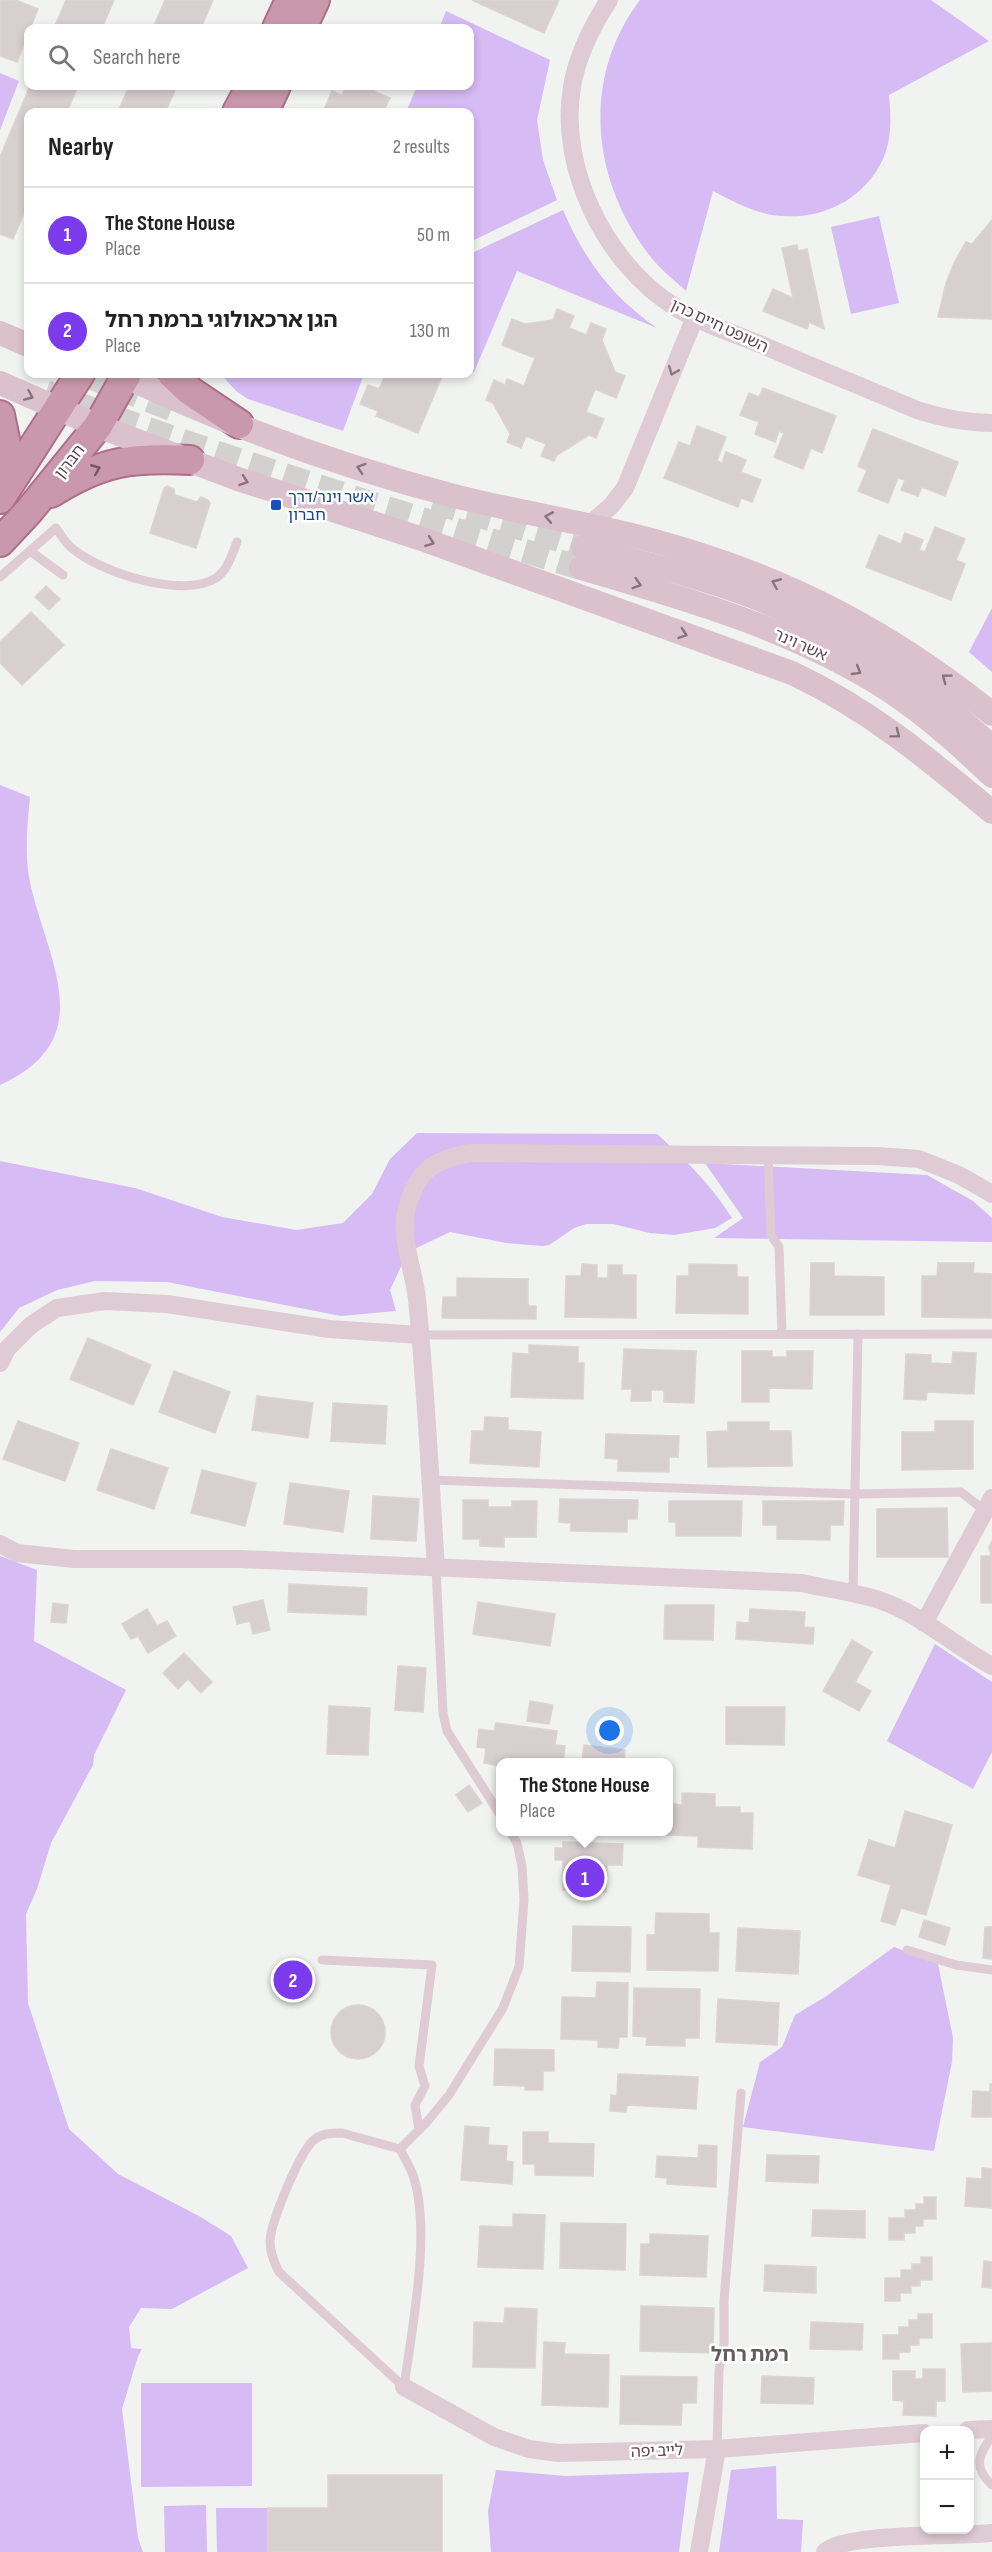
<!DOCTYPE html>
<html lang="en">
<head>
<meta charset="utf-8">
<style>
  body { margin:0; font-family:"Sofia Sans Condensed","Noto Sans Hebrew",sans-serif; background:#f6f6f6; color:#222 }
  .controls { position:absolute; right:18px; bottom:18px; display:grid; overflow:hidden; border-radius:12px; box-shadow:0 3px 9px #0003 }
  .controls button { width:54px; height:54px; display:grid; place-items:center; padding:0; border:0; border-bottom:2px solid #e0e0e0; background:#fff; color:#222; font:30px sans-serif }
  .you { position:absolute; left:610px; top:1731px; width:21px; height:21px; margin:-15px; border:4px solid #fff; border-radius:50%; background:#1a73e8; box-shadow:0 0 0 9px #1a73e833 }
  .badge { display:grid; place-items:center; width:39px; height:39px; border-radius:50%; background:#7c3aed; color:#fff; font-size:20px; font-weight:700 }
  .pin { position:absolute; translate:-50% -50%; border:3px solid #fff; box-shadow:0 2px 6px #0006 }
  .popup { position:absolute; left:496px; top:1758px; width:177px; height:78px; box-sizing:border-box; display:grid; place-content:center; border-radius:12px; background:#fff; filter:drop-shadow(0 2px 4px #0005); font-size:20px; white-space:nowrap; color:#767676 }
  .popup b { font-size:22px; color:#222 }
  .popup::after { content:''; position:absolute; left:50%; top:100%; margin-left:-12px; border:12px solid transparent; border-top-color:#fff }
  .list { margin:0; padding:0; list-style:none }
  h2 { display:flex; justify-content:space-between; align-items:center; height:78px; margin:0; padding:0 24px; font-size:26px }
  h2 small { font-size:20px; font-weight:400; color:#767676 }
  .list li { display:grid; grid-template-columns:39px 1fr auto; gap:18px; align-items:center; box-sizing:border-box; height:96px; padding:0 24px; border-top:2px solid #e0e0e0 }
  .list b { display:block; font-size:22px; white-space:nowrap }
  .list p { margin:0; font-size:20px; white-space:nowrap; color:#767676 }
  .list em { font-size:20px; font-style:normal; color:#767676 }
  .icon { flex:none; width:33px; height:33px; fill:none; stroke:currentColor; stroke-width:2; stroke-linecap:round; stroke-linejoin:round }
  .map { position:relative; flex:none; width:992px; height:2552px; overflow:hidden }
  .search { position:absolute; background:#fff; box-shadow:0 3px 9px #0003; left:24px; top:24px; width:450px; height:66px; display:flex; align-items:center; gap:15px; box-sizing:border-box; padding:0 21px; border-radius:12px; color:#767676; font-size:22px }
  .panel { position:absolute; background:#fff; box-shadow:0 3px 9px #0003; left:24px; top:108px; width:450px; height:270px; border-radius:12px }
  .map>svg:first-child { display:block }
  .green { fill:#d6bbf4 }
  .building { fill:#d8cfd1; stroke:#dcd3d5; stroke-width:1.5 }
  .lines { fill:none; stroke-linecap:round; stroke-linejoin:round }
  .secondary-tunnel { stroke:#d3d0d0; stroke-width:24; stroke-dasharray:24 12; stroke-linecap:butt }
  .trunk-casing { stroke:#af6e88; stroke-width:32 }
  .service { stroke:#decbd4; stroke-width:9 }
  .minor { stroke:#decbd4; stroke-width:18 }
  .secondary { stroke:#dbc1cb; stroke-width:24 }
  .trunk { stroke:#ca98ac; stroke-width:28 }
  .oneway { stroke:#8c757f }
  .oneway2 { stroke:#8b717c }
  .oneway3 { stroke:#755663 }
  .transit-dot { fill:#1a4fb4; stroke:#fff; stroke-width:2 }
  .labels { text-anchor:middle; stroke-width:5; stroke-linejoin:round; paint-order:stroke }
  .street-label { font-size:16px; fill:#604651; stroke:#fff }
  .transit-label { font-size:16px; fill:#164399; stroke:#fff; text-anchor:start }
  .quarter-label { font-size:20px; font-weight:bold; fill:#665c5f; stroke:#fff }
</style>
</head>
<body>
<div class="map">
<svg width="992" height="2552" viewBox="0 0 992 2552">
  <rect width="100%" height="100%" fill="#f0f3f0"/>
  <g class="green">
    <path d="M640 0H931L989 41 889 95C891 116 892 139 883 159 863 202 818 222 772 215 751 211 732 201 713 191L686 291C674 280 660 269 650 256 591 180 581 78 640 0Z"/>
    <path d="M446 11 550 60 537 120 543 160 557 200 470 242V112H406L417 86H470V28H439Z"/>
    <path d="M0 73 19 81 0 130Z"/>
    <path d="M563 210C584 259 612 297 657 328L517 271 474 372 470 370V254Z"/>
    <path d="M879 216 899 303 851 314 831 227Z"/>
    <path d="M221 374H364L343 431 248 399 236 391Z"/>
    <path d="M992 608V672L969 652Z"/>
    <path d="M0 785 30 797C27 828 24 857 31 887 50 965 99 1040 0 1085Z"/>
    <path d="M417 1133 657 1134C686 1160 711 1185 732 1218L715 1228 674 1235 650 1233 613 1224H586L574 1228 549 1245 542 1246 506 1243 450 1232 408 1252 390 1290 396 1311 341 1316 167 1282 95 1281 57 1290 19 1308 0 1332V1161L135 1188 222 1217 296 1230 343 1223 372 1194 390 1159Z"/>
    <path d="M705 1163 927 1175 973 1201 992 1218V1242L714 1238 743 1218Z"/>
    <path d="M0 1556 37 1570 34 1641 126 1690 94 1755 93 1765 51 1843 37 1889 26 1914 28 2003 69 2129 118 2174 199 2216 231 2236 248 2268 172 2309 141 2308 129 2327 131 2348 142 2349 138 2356 122 2409 138 2538 143 2552H0Z"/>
    <path d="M935 1644 992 1682V1752L973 1789 887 1741Z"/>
    <path d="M894 1947 938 1964 953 2038 952 2062 934 2151 743 2127 760 2062 782 2047 795 2015 825 1997Z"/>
    <path d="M141 2383H252V2486L141 2487Z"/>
    <path d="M776 2466 777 2519 803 2520 801 2552H719L731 2470Z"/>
    <path d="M496 2470 565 2476 689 2472 679 2552H491L488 2511Z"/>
    <path d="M206 2505 207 2552H165L164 2506Z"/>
    <path d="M216 2508H268V2552H217Z"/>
  </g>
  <g class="building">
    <path d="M0 0H16L38 9 17 62 0 56Z"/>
    <path d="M66 0H114L102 28H54Z"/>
    <path d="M165 0H213L201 28H153Z"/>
    <path d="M472 0H559L544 33Z"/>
    <path d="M30 86H78L67 112H28V203L13 239 0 234V157Z"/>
    <path d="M129 86H177L165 112H118Z"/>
    <path d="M346 86H362L390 98 383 112H323L332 91 342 95Z"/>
    <path d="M992 220V319L938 317 946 283 955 261 966 242 972 244Z"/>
    <path d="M797 245 798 251 807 249 824 329 809 322 807 329 763 311 773 289 793 298 782 248Z"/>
    <path d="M557 309 574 316 569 328 586 335 591 323 606 329 602 340 615 372 625 376 616 398 595 389 586 412 604 419 596 438 589 435 557 455 554 461 541 456 546 444 526 436 521 448 507 442 510 434 493 403 486 400 494 380 505 385 507 379 524 386 535 358 502 345 512 319 525 324 553 320Z"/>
    <path d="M386 374H443L418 433 376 416 378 411 360 404 368 385 379 389Z"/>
    <path d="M763 388 836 416 822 453 811 448 803 469 774 457 784 433 779 431 775 442 755 434 759 422 740 415 749 393 759 397Z"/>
    <path d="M697 426 726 437 717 461 722 463 726 452 746 460 741 472 761 480 752 502 741 498 738 507 664 478 679 442 690 446Z"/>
    <path d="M873 429 958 462 945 496 922 487 918 496 901 490 905 480 898 478 888 503 858 491 867 470 858 466Z"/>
    <path d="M167 486 174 489 175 495 197 502 201 497 208 500 210 503 196 548 150 533 164 488Z"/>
    <path d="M935 527 965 539 956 560 965 564 951 600 866 567 879 535 901 544 905 533 923 540 919 550 925 552Z"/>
    <path d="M46 586 60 599 49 610 35 597Z"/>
    <path d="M31 612 64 645 22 685 0 663V642Z"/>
    <path d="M811 1263H834V1276L884 1277V1315H810Z"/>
    <path d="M938 1263H974L973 1273 992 1274V1318L922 1317V1276H937Z"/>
    <path d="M582 1264 597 1265V1278H608V1265H622V1275H636V1318L565 1317 566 1276H581Z"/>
    <path d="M689 1264 737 1265V1277H748V1314L676 1313 677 1276H689Z"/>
    <path d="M457 1278 528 1279V1306H536V1319L442 1318 443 1297H457Z"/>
    <path d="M88 1338 151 1365 133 1405 70 1379Z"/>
    <path d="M529 1345 578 1347V1363H584L583 1399 511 1397 513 1353 529 1354Z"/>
    <path d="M624 1349 696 1351 694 1403 664 1402V1390H651V1401H631L632 1389H622Z"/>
    <path d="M742 1351H772V1357H787V1351H813L812 1389 769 1388V1402H742Z"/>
    <path d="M953 1352 976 1353 974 1394 927 1392 926 1400 904 1399 906 1354 931 1355V1363L952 1364Z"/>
    <path d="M174 1371 230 1392 215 1433 159 1412Z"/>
    <path d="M257 1396 313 1403 308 1438 252 1430Z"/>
    <path d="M333 1403 387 1406 385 1444 331 1441Z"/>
    <path d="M485 1417 508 1418V1430L541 1432 539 1467 470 1463 472 1431H484Z"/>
    <path d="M18 1421 79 1443 65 1481 3 1459Z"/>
    <path d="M935 1421H973V1469L902 1470V1432H935Z"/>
    <path d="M728 1422H769V1431H791L792 1466 708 1467 707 1432 728 1431Z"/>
    <path d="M606 1434 679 1436 678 1457H669V1472L618 1471V1459L605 1458Z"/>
    <path d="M111 1449 168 1468 154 1509 97 1490Z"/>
    <path d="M202 1470 256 1483 245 1526 191 1513Z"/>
    <path d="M290 1483 349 1491 343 1532 284 1524Z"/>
    <path d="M373 1496 419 1499 416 1541 371 1539Z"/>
    <path d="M560 1499 638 1500 637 1519H627V1532L571 1531V1523L559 1522Z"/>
    <path d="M463 1500H488V1507H512V1501H537L536 1537H504V1547L480 1546V1539H463Z"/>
    <path d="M669 1501H742L741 1536H676V1522H669Z"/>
    <path d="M763 1501H844L843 1525H830V1540L777 1539V1525H763Z"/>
    <path d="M947 1508 948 1557H877V1509Z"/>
    <path d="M992 1541V1603H981V1556H991L989 1547Z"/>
    <path d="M289 1584 367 1588 366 1615 288 1612Z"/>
    <path d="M263 1600 270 1630 253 1634 250 1621 237 1624 233 1607Z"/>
    <path d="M478 1602 555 1614 550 1646 473 1634Z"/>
    <path d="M53 1603 68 1605 66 1623 51 1622Z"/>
    <path d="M665 1605H714L713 1640 664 1639Z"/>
    <path d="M147 1609 157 1626 167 1621 176 1636 148 1653 138 1636 131 1639 122 1624Z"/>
    <path d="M750 1609 805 1612 804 1627 814 1628 813 1644 736 1639 737 1622 749 1623Z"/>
    <path d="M852 1640 872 1652 855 1682 871 1691 859 1711 823 1691Z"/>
    <path d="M184 1653 212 1682 201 1693 188 1679 178 1689 163 1673Z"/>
    <path d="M398 1666 426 1668 423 1712 395 1710Z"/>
    <path d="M530 1701 553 1705 549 1724 527 1721Z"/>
    <path d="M329 1706 370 1708 368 1755 327 1754Z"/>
    <path d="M726 1707H785L784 1745 726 1744Z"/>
    <path d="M496 1723 557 1731 555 1745 565 1746 563 1762H501V1766L484 1763 486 1748 477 1747 479 1729 494 1731Z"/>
    <path d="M584 1745 625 1750 624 1762H582Z"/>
    <path d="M469 1785 482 1803 468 1812 456 1795Z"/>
    <path d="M682 1793 715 1794V1807H740V1813H753L752 1849 698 1847V1836L667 1835 672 1804 682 1805Z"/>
    <path d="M905 1811 952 1825 926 1915 901 1908 895 1925 881 1921 891 1885 858 1875 869 1840 895 1848Z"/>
    <path d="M563 1842 623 1844 622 1865H607L606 1892 563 1890V1860H555V1848H563Z"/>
    <path d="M656 1913 709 1914V1933H719L718 1971 647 1970V1935H655Z"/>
    <path d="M924 1920 950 1928 945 1945 919 1937Z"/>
    <path d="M573 1926 631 1927 630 1972 572 1971Z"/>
    <path d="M985 1927H992V1959L983 1958Z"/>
    <path d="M738 1928 800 1931 798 1974 736 1971Z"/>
    <path d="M597 1982 628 1983 627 2037H619L618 2048 598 2047V2040L561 2039 562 1997 596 1998Z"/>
    <path d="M634 1988 700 1989 699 2038H685V2046L646 2045 647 2037 633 2036Z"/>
    <path d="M718 1999 779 2003 777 2045 716 2042Z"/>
    <circle cx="358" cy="2032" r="27"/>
    <path d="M495 2049 554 2050V2071H543V2090H525V2086L494 2085Z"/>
    <path d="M618 2074 698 2077 696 2109 627 2105 626 2112 610 2111 611 2095 617 2096Z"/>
    <path d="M990 2084H992V2117H972L973 2091 990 2092Z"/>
    <path d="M465 2126 489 2128 488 2145 507 2146 506 2161 513 2162 512 2184 461 2180Z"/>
    <path d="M523 2132H548V2143L594 2144 593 2176 535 2175V2164H523Z"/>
    <path d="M699 2145 717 2146 716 2187 667 2184V2178L656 2177 657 2156 698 2158Z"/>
    <path d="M767 2155 819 2156 818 2183 766 2181Z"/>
    <path d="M982 2168 992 2169V2208L965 2206 967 2178 982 2179Z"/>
    <path d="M924 2197H936V2219H923V2226H915V2233H904V2240H889V2218H905V2210H916V2204H924Z"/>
    <path d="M813 2210 865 2211V2238L812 2236Z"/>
    <path d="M513 2214 545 2215 543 2269 478 2267 480 2226 513 2227Z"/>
    <path d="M561 2223 626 2224 625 2270 560 2268Z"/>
    <path d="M650 2234 708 2236 706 2277 640 2275 641 2244H650Z"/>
    <path d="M921 2257H932V2280H920V2286H911V2293H900V2301H885V2278H901V2270H912V2264H921Z"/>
    <path d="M984 2261 992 2262V2288L982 2287Z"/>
    <path d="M765 2265 816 2267V2293L764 2291Z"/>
    <path d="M641 2306 714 2308 713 2353 640 2351Z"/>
    <path d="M505 2308 537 2309 535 2368 473 2367 474 2322 504 2323Z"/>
    <path d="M918 2314H932V2338H919V2345H910V2352H899V2359H883V2335H899V2327H909V2320H918Z"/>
    <path d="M811 2322 863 2324 862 2350 810 2349Z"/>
    <path d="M544 2342 565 2343 564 2354 609 2355 608 2407 542 2405Z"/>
    <path d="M992 2343V2391L963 2392 961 2344Z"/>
    <path d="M923 2369H945V2401H936V2416L903 2415 904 2401 893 2400V2371H915V2379H923Z"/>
    <path d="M621 2376 697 2377 696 2403H682L681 2425 620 2424Z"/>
    <path d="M762 2376 814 2378 813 2404 761 2403Z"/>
    <path d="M328 2475H442V2552H268V2508H328Z"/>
  </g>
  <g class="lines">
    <g class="secondary-tunnel">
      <path d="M82 374 174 410"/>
      <path d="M46 392C222 458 401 513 581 568"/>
      <path d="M433 502 583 547"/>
    </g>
    <defs>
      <g id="trunk">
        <path d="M277 28 290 0"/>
        <path d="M302 28 315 0"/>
        <path d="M237 112 251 86"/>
        <path d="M264 112 276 86"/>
        <path d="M172 374 190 391 239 424"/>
        <path d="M0 415 8 454 3 490"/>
        <path d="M51 493C102 461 131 457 190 460"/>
        <path d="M0 499 80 374"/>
        <path d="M0 542 29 511 98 426 127 374"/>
      </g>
    </defs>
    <use href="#trunk" class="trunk-casing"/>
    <g class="service">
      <path d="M30 551 63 575"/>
      <path d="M0 577 56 528C61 535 66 544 73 549 102 573 183 599 216 578 228 570 232 554 237 542"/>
      <path d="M768 1155 771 1235 779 1247 782 1334"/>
      <path d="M420 1335 992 1334"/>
      <path d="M430 1480 855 1494 961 1492 985 1511"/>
      <path d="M436 1568 443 1713 447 1731 501 1816"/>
      <path d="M853 1594 858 1334"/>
      <path d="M907 1950 956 1965 992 1970"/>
      <path d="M322 1960 432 1965 419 2066 425 2086 415 2105 419 2130"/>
      <path d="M342 2133 400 2149C405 2159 411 2168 414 2178 431 2234 412 2328 404 2387L279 2272C274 2262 270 2253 270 2241 271 2222 300 2150 315 2139 323 2133 332 2133 342 2133Z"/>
      <path d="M400 2149 426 2123 449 2095 503 2008 519 1967 524 1900 522 1866 517 1843 510 1832"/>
      <path d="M992 2436C978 2455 973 2468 992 2485"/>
      <path d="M717 2449 719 2370 724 2343V2300L741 2093"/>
    </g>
    <g class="minor">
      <path d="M609 0C592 26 577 56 572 87 558 168 606 264 675 307 701 323 733 333 762 345 813 367 865 388 917 410 942 418 965 423 992 423"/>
      <path d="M589 525 611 506 625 488 695 317"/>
      <path d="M0 1363 7 1349 31 1325 57 1308 105 1301 167 1304 329 1329 420 1335"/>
      <path d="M0 1544 17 1553 74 1559H241L802 1583C827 1589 855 1592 879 1600 921 1614 954 1646 992 1666"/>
      <path d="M436 1568C430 1478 426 1388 417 1299 414 1270 399 1237 407 1208 417 1171 434 1159 470 1153L877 1156 919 1159 959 1175 992 1194"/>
      <path d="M924 1623 992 1498"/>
      <path d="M404 2387 494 2437 529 2449 559 2453 717 2449 924 2433"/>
      <path d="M968 2430 992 2429"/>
      <path d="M699 2552 717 2449"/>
      <path d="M825 2552C845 2532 958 2537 992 2533"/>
    </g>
    <g class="secondary">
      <path d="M0 333 28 345"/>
      <path d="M120 374C227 425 343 467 458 497 526 514 595 524 662 543 787 578 891 632 992 714"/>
      <path d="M0 383 98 426 238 479 419 538 792 673C870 710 926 757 992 812"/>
      <path d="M583 547C640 562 699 576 754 597 843 632 922 682 992 747"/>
      <path d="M581 568C687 599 797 630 890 691 926 715 960 745 992 776"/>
    </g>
    <use href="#trunk" class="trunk"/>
  </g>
  <defs><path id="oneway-chevron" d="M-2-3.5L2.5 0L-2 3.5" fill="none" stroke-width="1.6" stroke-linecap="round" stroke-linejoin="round" transform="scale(1.5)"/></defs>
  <use class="oneway" href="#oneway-chevron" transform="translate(673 371) rotate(112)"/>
  <g class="oneway2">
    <use href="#oneway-chevron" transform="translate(29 396) rotate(24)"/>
    <use href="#oneway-chevron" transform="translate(361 468) rotate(-162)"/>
    <use href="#oneway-chevron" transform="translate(244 481) rotate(19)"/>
    <use href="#oneway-chevron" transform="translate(549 517) rotate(-169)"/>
    <use href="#oneway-chevron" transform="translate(430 542) rotate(20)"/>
    <use href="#oneway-chevron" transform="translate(776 583) rotate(-157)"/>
    <use href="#oneway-chevron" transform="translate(637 584) rotate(17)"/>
    <use href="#oneway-chevron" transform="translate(683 634) rotate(19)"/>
    <use href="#oneway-chevron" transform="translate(857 671) rotate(31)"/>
    <use href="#oneway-chevron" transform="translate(946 678) rotate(-143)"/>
    <use href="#oneway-chevron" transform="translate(896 734) rotate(37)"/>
  </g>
  <use class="oneway3" href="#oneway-chevron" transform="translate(96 469) rotate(-22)"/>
  <rect class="transit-dot" x="270" y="499" width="12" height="12" rx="3"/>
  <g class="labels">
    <g class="street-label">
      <text transform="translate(720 325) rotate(25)" y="6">השופט חיים כהן</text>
      <text transform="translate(69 461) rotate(-52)" y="6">חברון</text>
      <text transform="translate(801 644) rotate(24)" y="6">אשר וינר</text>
      <text transform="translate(657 2450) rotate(-2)" y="6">לייב יפה</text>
    </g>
    <g class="transit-label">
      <text x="288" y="502">אשר וינר/דרך<tspan x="288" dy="18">חברון</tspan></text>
    </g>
    <g class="quarter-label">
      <text x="750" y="2361">רמת רחל</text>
    </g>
  </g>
</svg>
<div class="controls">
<button>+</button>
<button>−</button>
</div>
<div class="you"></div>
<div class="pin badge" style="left:585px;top:1878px">1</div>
<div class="popup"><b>The Stone House</b>Place</div>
<div class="pin badge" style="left:293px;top:1980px">2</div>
<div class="search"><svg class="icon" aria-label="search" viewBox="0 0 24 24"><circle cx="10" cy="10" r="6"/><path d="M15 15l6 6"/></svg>Search here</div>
<section class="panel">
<h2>Nearby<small>2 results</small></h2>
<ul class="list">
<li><span class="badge">1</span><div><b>The Stone House</b><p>Place</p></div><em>50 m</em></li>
<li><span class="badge">2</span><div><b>הגן ארכאולוגי ברמת רחל</b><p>Place</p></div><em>130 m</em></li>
</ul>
</section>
</div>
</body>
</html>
